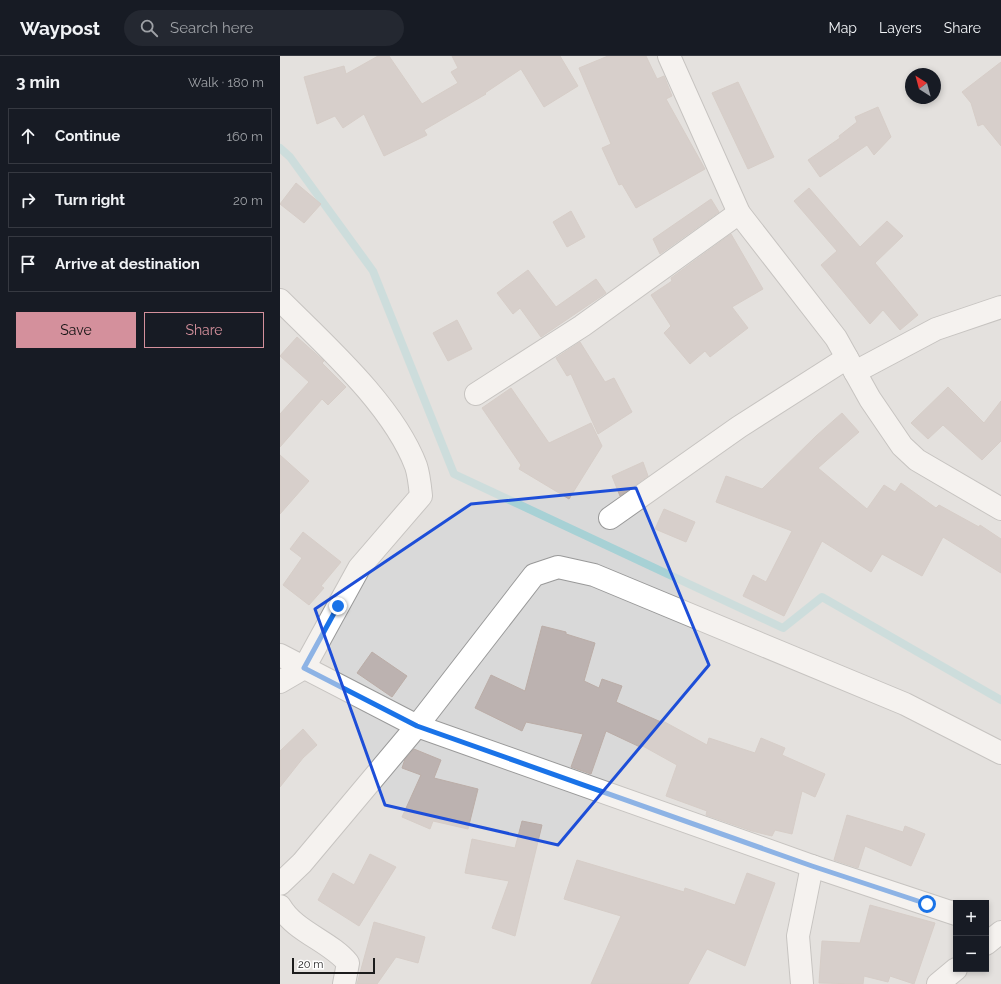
<!DOCTYPE html>
<html lang="en">
<head>
<meta charset="utf-8">
<style>
  body { margin:0; font-family:Raleway,sans-serif; background:#242831; color:#f1f3f6 }
  .controls { position:absolute; right:12px; bottom:12px; display:grid; overflow:hidden; border-radius:0px; box-shadow:0 2px 6px #0003 }
  .controls button { width:36px; height:36px; display:grid; place-items:center; padding:0; border:0; border-bottom:1px solid #363941; background:#171b24; color:#f1f3f6; font:20px sans-serif }
  .compass { position:absolute; left:625px; top:12px; width:36px; height:36px; border-radius:50%; background:#171b24; box-shadow:0 2px 6px #0003; rotate:324deg }
  .scale { position:absolute; left:12px; bottom:10px; width:83px; box-sizing:border-box; padding-left:4px; border:2px solid #1c1c1c; border-top:0; font-size:11px; line-height:14px; white-space:nowrap; color:#1c1c1c; -webkit-text-stroke:3px #fff; paint-order:stroke }
  .stop { position:absolute; width:12px; height:12px; margin:-9px; border:3px solid #1a73e8; border-radius:50%; background:#fff }
  .stop.end { background:#1a73e8; border-color:#fff; box-shadow:0 1px 4px #0008 }
  .list { margin:0; padding:0; list-style:none }
  h2 { display:flex; justify-content:space-between; align-items:center; height:52px; margin:0; padding:0 16px; font-size:17px }
  h2 small { font-size:13px; font-weight:400; color:#9ea1a6 }
  .list li { display:grid; grid-template-columns:26px 1fr auto; gap:12px; align-items:center; box-sizing:border-box; height:56px; margin:0 8px 8px; padding:0 8px; border:1px solid #363941; border-radius:0px }
  .list b { display:block; font-size:15px; white-space:nowrap }
  .list em { font-size:13px; font-style:normal; color:#9ea1a6 }
  .actions { display:flex; gap:8px; padding:12px 16px }
  .actions a { flex:1; padding:9px 0; border:1px solid #d4909c; border-radius:0px; text-align:center; font-size:14px; color:#d4909c }
  .actions .main { background:#d4909c; color:#111 }
  .icon { flex:none; width:22px; height:22px; fill:none; stroke:currentColor; stroke-width:2; stroke-linecap:round; stroke-linejoin:round }
  .map { position:relative; flex:none; width:721px; height:928px; overflow:hidden }
  header { display:flex; align-items:center; gap:24px; box-sizing:border-box; height:56px; padding:0 20px; background:#171b24; border-bottom:1px solid #363941 }
  header strong { font-size:19px }
  nav { display:flex; gap:22px; margin-inline-start:auto; font-size:14px }
  .search { width:280px; height:36px; background:#242831; display:flex; align-items:center; gap:10px; box-sizing:border-box; padding:0 14px; border-radius:22px; color:#9ea1a6; font-size:15px }
  main { display:flex }
  aside { flex:1; background:#171b24 }
  .map>svg:first-child { display:block }
  .residential { fill:#d9d9d9; fill-rule:evenodd }
  .lines { fill:none; stroke-linecap:round; stroke-linejoin:round }
  .stream { stroke:#a7d1d5; stroke-width:8 }
  .building { fill:#bcb2b0; stroke:#bbada7 }
  .minor-casing { stroke:#999; stroke-width:24 }
  .minor { stroke:#fff; stroke-width:22 }
  .route { stroke:#1a73e8; stroke-width:5 }
  .marked { fill:none; stroke:#1d4ed8; stroke-width:3; stroke-linejoin:round }
</style>
</head>
<body>
<header>
<strong>Waypost</strong>
<div class="search"><svg class="icon" aria-label="search" viewBox="0 0 24 24"><circle cx="10" cy="10" r="6"/><path d="M15 15l6 6"/></svg>Search here</div>
<nav><a>Map</a><a>Layers</a><a>Share</a></nav>
</header>
<main>
<aside>
<h2>3 min<small>Walk · 180 m</small></h2>
<ul class="list">
<li><svg class="icon" aria-label="ahead" viewBox="0 0 24 24"><path d="M12 20V5M6 11l6-6 6 6"/></svg><div><b>Continue</b></div><em>160 m</em></li>
<li><svg class="icon" aria-label="right" viewBox="0 0 24 24"><path d="M7 20v-9h11M14 6l5 5-5 5"/></svg><div><b>Turn right</b></div><em>20 m</em></li>
<li><svg class="icon" aria-label="arrive" viewBox="0 0 24 24"><path d="M6 21V4h12l-3 4 3 4H6"/></svg><div><b>Arrive at destination</b></div></li>
</ul>
<div class="actions"><a class="main">Save</a><a>Share</a></div>
</aside>
<div class="map">
<svg width="721" height="928" viewBox="0 0 721 928">
  <rect width="100%" height="100%" fill="#ece7e2"/>
  <path class="residential" d="M0 0H721V928H0ZM631 18H655V42H631ZM676 847H706V913H676Z"/>
  <g class="lines">
    <path class="stream" d="M0 92 10 101 93 215 174 418 503 572 542 541 721 644"/>
  </g>
  <g class="building">
    <path d="M98 0H109L142 48 178 27 171 16 178 12 172 0H280L298 30 264 51 241 13 205 37 206 38 144 74 147 79 104 100 84 58 63 72 55 60 37 68 24 21 64 10 66 18Z"/>
    <path d="M328 0H366L377 23 384 20 392 40 386 43 425 113 356 152 342 128 339 129 322 92 331 88 299 12Z"/>
    <path d="M721 6V90L703 68 698 70 691 47 682 36Z"/>
    <path d="M458 26 494 101 468 113 432 37Z"/>
    <path d="M598 51 611 81 594 99 587 89 540 121 528 104 560 82 559 80 577 66 575 61Z"/>
    <path d="M16 127 41 148 24 167 0 148Z"/>
    <path d="M529 132 580 191 607 165 623 180 595 207 638 259 620 274 603 254 590 268 541 209 557 195 514 145Z"/>
    <path d="M431 143 439 156 380 198 373 183Z"/>
    <path d="M291 155 305 181 287 191 273 166Z"/>
    <path d="M451 178 483 233 452 251 468 272 430 301 425 295 410 308 384 277 391 270 371 239 392 225 391 222Z"/>
    <path d="M248 214 276 251 316 223 326 237 261 281 240 252 233 258 217 237Z"/>
    <path d="M177 264 192 293 168 305 153 277Z"/>
    <path d="M17 281 44 305 42 307 66 331 48 349 42 343 0 391V358L29 326 0 300Z"/>
    <path d="M300 286 325 326 334 322 352 356 318 378 291 318 287 320 276 302Z"/>
    <path d="M668 331 704 367 721 345V385L702 404 663 369 648 383 631 367Z"/>
    <path d="M231 332 269 387 311 367 322 390 289 443 239 413 241 409 202 352Z"/>
    <path d="M562 357 579 376 538 412 587 453 604 429 615 436 621 427 656 452 659 449 699 471 700 469 721 483V517L663 481 642 520 602 498 591 516 542 485 504 560 463 540 473 519 486 526 512 475 436 446 446 420 482 433 536 380Z"/>
    <path d="M0 399 29 425 0 458Z"/>
    <path d="M363 406 368 420 340 440 332 420Z"/>
    <path d="M384 453 415 466 406 486 375 473Z"/>
    <path d="M23 476 61 506 41 530 44 532 29 549 3 529 22 502 10 493Z"/>
    <path d="M262 570 286 576V578L315 587 304 625 319 632 322 623 342 630 336 646 381 666V664L427 689 429 682 475 697 481 682 505 692 502 699 545 718 535 741 522 735 512 778 495 774 492 780 472 775 426 759 427 755 386 740 397 709 361 689 360 691 326 675 311 718 291 711 303 678 246 666 242 675 195 652 211 619 245 635Z"/>
    <path d="M92 596 127 620 112 641 77 617Z"/>
    <path d="M23 673 37 689 23 702 0 731V695Z"/>
    <path d="M134 693 161 704 154 722 198 733 188 773 153 765 150 773 122 761 141 719 122 712 125 703Z"/>
    <path d="M567 759 623 776 625 770 645 778 631 810 585 790 578 812 554 804Z"/>
    <path d="M242 765 262 769 235 880 212 872 229 825 185 817 192 783 235 792Z"/>
    <path d="M90 798 116 811 79 870 38 844 53 817 74 829Z"/>
    <path d="M297 804 404 836 405 832 455 849 467 817 495 827 465 910 427 893 408 928H311L341 860 284 843Z"/>
    <path d="M590 849 655 867 634 928 610 920 608 926 584 920 583 928 539 927 542 885 580 887Z"/>
    <path d="M94 866 145 881 138 907 116 901 97 928H77Z"/>
  </g>
  <g class="lines">
    <defs>
      <g id="minor">
        <path d="M389 0 459 157 556 282 590 343 622 390 637 404 721 453"/>
        <path d="M0 244C45 289 113 349 136 410 139 419 140 430 141 440L79 512 24 612 0 626"/>
        <path d="M575 316 656 273 721 251"/>
        <path d="M196 338 302 270 459 157"/>
        <path d="M330 462 459 371 567 302"/>
        <path d="M0 599 137 670 532 810 676 858"/>
        <path d="M0 828 22 807 137 670 254 519 278 511 314 519 625 648 721 697"/>
        <path d="M0 850C15 876 50 885 68 907L64 928"/>
        <path d="M706 888 721 876"/>
        <path d="M522 928 518 880 532 810"/>
        <path d="M658 928 676 913"/>
      </g>
    </defs>
    <use href="#minor" class="minor-casing"/>
    <use href="#minor" class="minor"/>
  </g>
  <g class="lines">
    <path class="route" d="M58 550 24 612 137 670 532 810 647 848"/>
  </g>
  <path d="M0 0H721V928H0ZM356 432 429 609 278 789 105 749 35 553 191 448Z" fill="#ece7e2" fill-opacity=".55" fill-rule="evenodd"/>
  <path class="marked" d="M356 432 429 609 278 789 105 749 35 553 191 448Z"/>
</svg>
<div class="controls">
<button>+</button>
<button>−</button>
</div>
<svg class="compass" viewBox="-18 -18 36 36"><path d="M0-13l5 13h-10z" fill="#e53935"/><path d="M0 13l5-13h-10z" fill="#9ea1a6"/></svg>
<div class="scale">20 m</div>
<div class="stop" style="left:647px;top:848px"></div>
<div class="stop end" style="left:58px;top:550px"></div>
</div>
</main>
</body>
</html>
